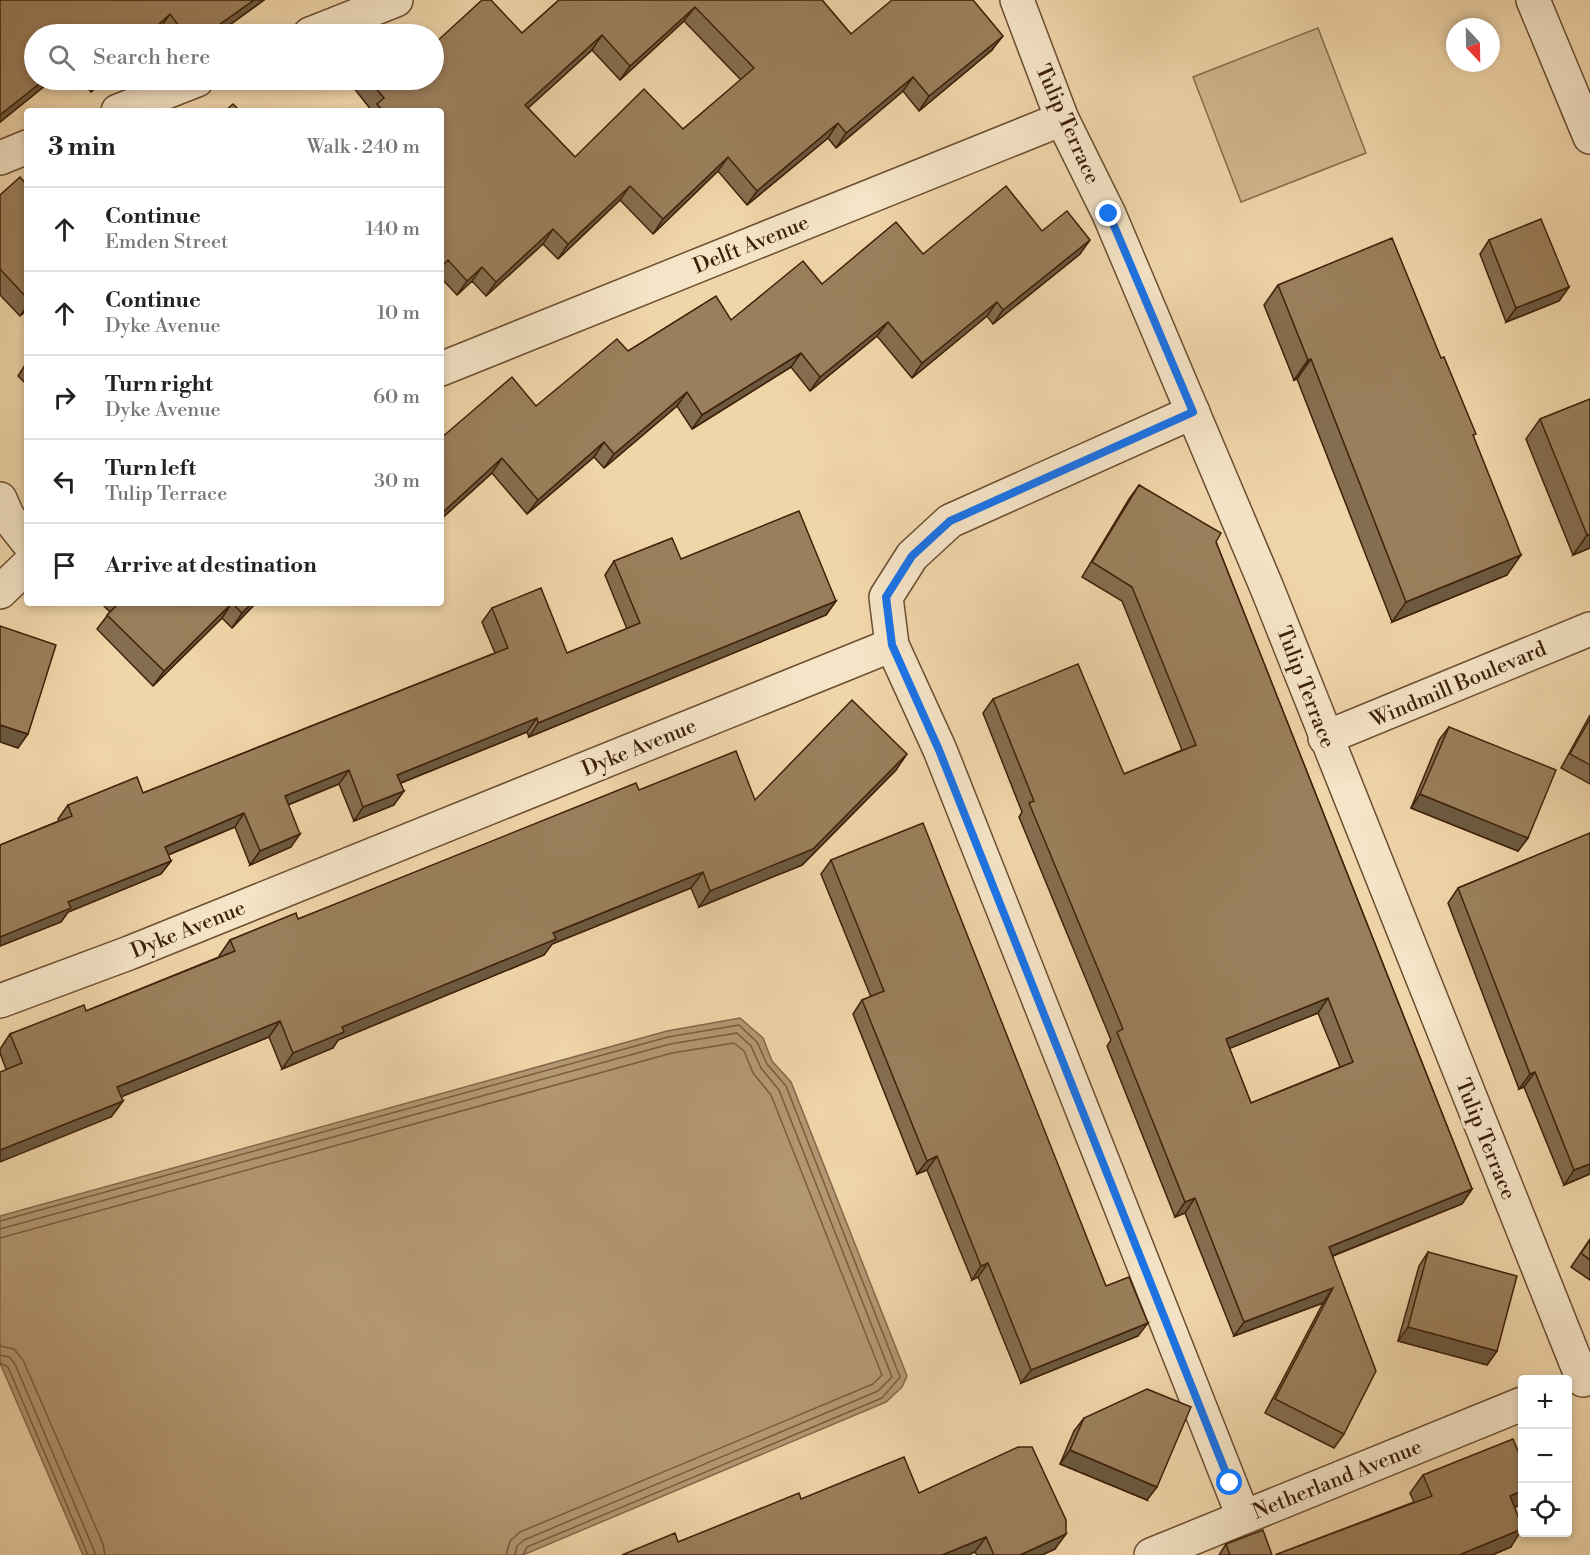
<!DOCTYPE html>
<html lang="en">
<head>
<meta charset="utf-8">
<style>
  body { margin:0; font-family:"Libre Bodoni",serif; background:#f6f6f6; color:#222 }
  .controls { position:absolute; right:18px; bottom:18px; display:grid; overflow:hidden; border-radius:6px; box-shadow:0 3px 9px #0003 }
  .controls button { width:54px; height:54px; display:grid; place-items:center; padding:0; border:0; border-bottom:2px solid #e0e0e0; background:#fff; color:#222; font:30px sans-serif }
  .compass { position:absolute; left:1446px; top:18px; width:54px; height:54px; border-radius:50%; background:#fff; box-shadow:0 3px 9px #0003; rotate:158deg }
  .stop { position:absolute; width:18px; height:18px; margin:-14px; border:4px solid #1a73e8; border-radius:50%; background:#fff }
  .stop.end { background:#1a73e8; border-color:#fff; box-shadow:0 2px 6px #0008 }
  .list { margin:0; padding:0; list-style:none }
  h2 { display:flex; justify-content:space-between; align-items:center; height:78px; margin:0; padding:0 24px; font-size:26px }
  h2 small { font-size:20px; font-weight:400; color:#767676 }
  .list li { display:grid; grid-template-columns:39px 1fr auto; gap:18px; align-items:center; box-sizing:border-box; height:84px; padding:0 24px; border-top:2px solid #e0e0e0 }
  .list b { display:block; font-size:22px; white-space:nowrap }
  .list p { margin:0; font-size:20px; white-space:nowrap; color:#767676 }
  .list em { font-size:20px; font-style:normal; color:#767676 }
  .icon { flex:none; width:33px; height:33px; fill:none; stroke:currentColor; stroke-width:2; stroke-linecap:round; stroke-linejoin:round }
  .map { position:relative; flex:none; width:1590px; height:1555px; overflow:hidden }
  .search { position:absolute; background:#fff; box-shadow:0 3px 9px #0003; left:24px; top:24px; width:420px; height:66px; display:flex; align-items:center; gap:15px; box-sizing:border-box; padding:0 21px; border-radius:33px; color:#767676; font-size:22px }
  .panel { position:absolute; background:#fff; box-shadow:0 3px 9px #0003; left:24px; top:108px; width:420px; height:498px; border-radius:6px }
  .map>svg:first-child { display:block }
  .green { fill:#d2b68e; stroke:#886c4c; stroke-width:1.5 }
  .water { fill:#b49873; stroke:#856849; stroke-width:1.5 }
  .lines { fill:none; stroke-linecap:round; stroke-linejoin:round }
  .shore { stroke:#7a5c3e; stroke-width:1.5 }
  .street-casing { stroke:#6b4e31; stroke-width:36 }
  .street { stroke:#f5e4c7; stroke-width:33 }
  .wall { fill:#856d4f; stroke:#3f2109; stroke-width:1.5; fill-rule:evenodd }
  .shaded-wall { fill:#6c5940; stroke:#3f2109; stroke-width:1.5 }
  .building { fill:#9b7f5c; stroke:#3f2109; stroke-width:1.5; fill-rule:evenodd }
  .route { stroke:#1a73e8; stroke-width:8 }
  .labels { text-anchor:middle; stroke-width:6; stroke-linejoin:round; paint-order:stroke }
  .street-label { font-size:21px; fill:#3f2109; stroke:#f5e4c7 }
</style>
</head>
<body>
<div class="map">
<svg width="1590" height="1555" viewBox="0 0 1590 1555">
  <rect width="100%" height="100%" fill="#f0d5a9"/>
  <filter id="stains"><feTurbulence type="fractalNoise" baseFrequency=".00333" numOctaves="4"/><feColorMatrix values="0 0 0 0 .2 0 0 0 0 .09 0 0 0 0 .02 0 0 0 .5 -.17"/></filter>
  <radialGradient id="worn" r=".72"><stop offset=".6" stop-color="#630" stop-opacity="0"/><stop offset="1" stop-color="#630" stop-opacity=".3"/></radialGradient>
  <path class="green" d="M1318 28 1366 153 1241 202 1193 77Z"/>
  <path class="water" d="M740 1018 763 1038 772 1061 791 1082 907 1376 902 1387 886 1402 523 1555H83L0 1363V1216L667 1031Z"/>
  <g class="lines">
    <g class="shore">
      <path d="M0 1221 668 1037 739 1025 757 1042 767 1064 786 1086 900 1377 882 1398 527 1547 523 1555"/>
      <path d="M0 1229 670 1044 737 1033 751 1046 761 1068 779 1090 892 1377 878 1391 524 1540 517 1546 515 1555"/>
      <path d="M0 1238 672 1053 734 1043 744 1051 753 1073 771 1095 882 1375 873 1384 520 1532 510 1541 506 1555"/>
      <path d="M0 1346 14 1349 23 1360 103 1544 105 1555"/>
      <path d="M0 1355 9 1357 15 1364 96 1555"/>
      <path d="M0 1363 8 1367 88 1555"/>
    </g>
    <defs>
      <g id="street">
        <path d="M1017 0 1062 119 1109 214 1267 588 1583 1380"/>
        <path d="M1533 0 1590 137"/>
        <path d="M310 34 396 0"/>
        <path d="M118 111 197 80"/>
        <path d="M0 158 27 147"/>
        <path d="M441 369 1062 119"/>
        <path d="M1193 412 950 521 912 556 886 597 892 645 940 750 1243 1516"/>
        <path d="M0 499 8 517 27 541"/>
        <path d="M0 592 27 566"/>
        <path d="M1325 738 1590 629"/>
        <path d="M0 1001 129 953 892 645"/>
        <path d="M1151 1555 1522 1404"/>
      </g>
    </defs>
    <use href="#street" class="street-casing"/>
    <use href="#street" class="street"/>
  </g>
  <g class="wall">
    <path d="M0 0H264L217 34H163L159 30 34 34 52 80 0 122Z"/>
    <path d="M559 0H822L851 34 992 50 919 111 903 91 836 148 828 138 747 205 718 171 653 234 620 200 558 259 543 244 486 296 472 281 457 295 441 278V111H372L353 87 358 80H434L522 33ZM684 21 741 80 683 129 575 157 528 108 592 50 620 80Z"/>
    <path d="M80 80H105L91 92Z"/>
    <path d="M27 185V310L20 316 0 295V195Z"/>
    <path d="M1042 231 1080 254 993 324 987 316 912 378 877 336 810 391 791 367 692 429 677 406 604 468 594 457 527 514 492 473 441 519V438L536 406 628 351 731 320 822 284 923 254Z"/>
    <path d="M1489 240 1569 287 1559 301 1506 322 1480 254Z"/>
    <path d="M1278 285 1441 358 1507 575 1392 622 1297 379 1294 380 1264 305Z"/>
    <path d="M27 362V385L18 376Z"/>
    <path d="M1590 399V548L1573 555 1526 439 1540 419Z"/>
    <path d="M1139 485 1216 542 1472 1189 1462 1204 1333 1256 1344 1434 1334 1448 1265 1413 1323 1303 1234 1336 1185 1213 1175 1217 1107 1046 1111 1040 1019 817 1022 812 983 713 993 699 1124 774 1182 750 1122 601 1082 577 1129 499ZM1318 1013 1340 1067 1251 1103 1229 1048Z"/>
    <path d="M681 559 836 601 826 615 529 737 527 732 401 783 394 805 354 821 339 784 288 805 291 847 250 865 235 827 168 855 171 861 161 874 68 912 61 922 0 946V845L59 821 58 819 68 805 143 793 495 653 482 622 492 608 567 653 627 629 605 575 614 561Z"/>
    <path d="M101 603H256L232 628 222 618 153 686 97 629 110 612Z"/>
    <path d="M1590 715V784L1561 768Z"/>
    <path d="M1449 727 1528 838 1518 851 1411 808 1439 740Z"/>
    <path d="M896 770 802 865 699 907 691 888 552 944 544 955 338 1040 333 1048 282 1069 269 1037 121 1096 123 1101 111 1117 6 1069 0 1053V1049L10 1034 86 1011 219 957V956L230 940 298 919 639 790 755 800Z"/>
    <path d="M1590 833V1174L1564 1185 1524 1087 1519 1089 1448 903 1458 888Z"/>
    <path d="M831 860 1106 1286 1138 1336 1021 1383 978 1277 972 1280 927 1170 917 1174 853 1014 862 1000 871 997 821 874Z"/>
    <path d="M1590 1239V1280L1571 1267Z"/>
    <path d="M1428 1252 1497 1351 1487 1365 1398 1341 1419 1266Z"/>
    <path d="M1084 1418 1147 1500 1060 1464 1074 1431Z"/>
    <path d="M1423 1475 1520 1505 1515 1507 1511 1547 1492 1555H1275L1414 1502 1410 1493Z"/>
    <path d="M919 1493 1055 1549 1042 1555H977L975 1552 968 1555H622L678 1542 801 1499Z"/>
    <path d="M1226 1544 1272 1555H1219Z"/>
  </g>
  <g class="shaded-wall">
    <path d="M254 0H264L217 34H206Z"/>
    <path d="M695 7 684 21 620 80 630 66Z"/>
    <path d="M170 14 159 30 154 34H148Z"/>
    <path d="M602 35 592 50 515 120 525 105Z"/>
    <path d="M1003 36 992 50 919 111 929 96Z"/>
    <path d="M913 77 903 91 836 148 846 133Z"/>
    <path d="M44 80H52L0 122V115Z"/>
    <path d="M100 80H105L91 92Z"/>
    <path d="M838 123 828 138 747 205 757 191Z"/>
    <path d="M728 157 718 171 653 234 663 219Z"/>
    <path d="M630 186 620 200 558 259 568 244Z"/>
    <path d="M553 229 543 244 486 296 496 282Z"/>
    <path d="M1090 240 1080 254 993 324 1003 310Z"/>
    <path d="M482 267 472 281 457 295 467 281Z"/>
    <path d="M1569 287 1559 301 1506 322 1516 308Z"/>
    <path d="M997 302 987 316 912 378 922 363Z"/>
    <path d="M27 306V310L20 316Z"/>
    <path d="M888 322 877 336 810 391 820 377Z"/>
    <path d="M801 353 791 367 692 429 702 415Z"/>
    <path d="M1311 359 1297 379 1294 380 1308 360Z"/>
    <path d="M687 392 677 406 604 468 614 454Z"/>
    <path d="M604 442 594 457 527 514 538 500Z"/>
    <path d="M502 458 492 473 441 519V514Z"/>
    <path d="M1590 534V548L1573 555 1587 535Z"/>
    <path d="M1521 555 1507 575 1392 622 1406 602Z"/>
    <path d="M836 601 826 615 529 737 538 723Z"/>
    <path d="M232 603 222 618 153 686 164 671Z"/>
    <path d="M252 603H256L232 628 242 613Z"/>
    <path d="M537 718 527 732 388 788 397 775Z"/>
    <path d="M0 725 28 734 18 748 0 742Z"/>
    <path d="M907 754 896 770 802 865 699 907 710 891Z"/>
    <path d="M349 770 339 784 275 810 285 796Z"/>
    <path d="M404 791 394 805 354 821 363 807Z"/>
    <path d="M1420 794 1528 838 1518 851 1411 808Z"/>
    <path d="M244 813 235 827 156 860 165 847Z"/>
    <path d="M300 834 291 847 250 865 260 851Z"/>
    <path d="M171 861 161 874 68 912 61 922 0 946V937L68 902Z"/>
    <path d="M703 872 691 888 552 944 544 955 338 1040 333 1048 282 1069 293 1053 342 1027 553 933Z"/>
    <path d="M1328 998 1318 1013 1216 1054 1226 1039Z"/>
    <path d="M280 1021 269 1037 106 1103 117 1087Z"/>
    <path d="M1535 1072 1524 1087 1519 1089 1530 1074Z"/>
    <path d="M123 1101 111 1117 0 1162V1150Z"/>
    <path d="M937 1156 927 1170 917 1174 927 1161Z"/>
    <path d="M1590 1164V1174L1564 1185 1574 1170Z"/>
    <path d="M1472 1189 1462 1204 1319 1261 1329 1247Z"/>
    <path d="M1195 1198 1185 1213 1175 1217 1185 1202Z"/>
    <path d="M988 1263 978 1277 972 1280 981 1266Z"/>
    <path d="M1333 1288 1323 1303 1234 1336 1244 1322Z"/>
    <path d="M1148 1323 1138 1336 1021 1383 1031 1370Z"/>
    <path d="M1408 1327 1497 1351 1487 1365 1398 1341Z"/>
    <path d="M1070 1450 1157 1487 1147 1500 1060 1464Z"/>
    <path d="M1522 1491V1502L1520 1505 1498 1514 1510 1496Z"/>
    <path d="M1522 1529 1511 1547 1492 1555H1459Z"/>
    <path d="M1066 1534 1055 1549 1042 1555H1020Z"/>
    <path d="M986 1537 975 1552 968 1555H942Z"/>
  </g>
  <g class="building">
    <path d="M0 0H254L206 34H185L170 14 148 34H34V80H44L0 115Z"/>
    <path d="M482 0H491L522 33 559 0H822L851 34 892 0H973L1003 36 929 96 913 77 846 133 838 123 757 191 728 157 663 219 630 186 568 244 553 229 496 282 482 267 467 281 448 260 441 267V111H383L377 104 384 98 369 80H434V44ZM695 7 754 68 683 129 644 89 575 157 525 105 602 35 630 66Z"/>
    <path d="M413 31 416 34H409Z"/>
    <path d="M233 104 240 111H225Z"/>
    <path d="M20 177 27 185V298L0 269V195Z"/>
    <path d="M1006 186 1042 231 1067 211 1090 240 1003 310 997 302 922 363 888 322 820 377 801 353 702 415 687 392 614 454 604 442 538 500 502 458 441 514V438L512 377 536 406 617 339 628 351 716 296 731 320 803 261 822 284 896 222 923 254Z"/>
    <path d="M1541 219 1569 287 1516 308 1489 240Z"/>
    <path d="M1392 238 1441 358 1444 357 1476 434 1473 435 1521 555 1406 602 1311 359 1308 360 1278 285Z"/>
    <path d="M1590 399V534L1587 535 1540 419Z"/>
    <path d="M1139 485 1221 533 1216 542 1472 1189 1329 1247 1376 1371 1344 1434 1275 1399 1333 1288 1244 1322 1195 1198 1185 1202 1117 1032 1123 1029 1029 803 1034 801 993 699 1078 664 1124 774 1196 745 1132 587 1092 562ZM1328 998 1353 1062 1251 1103 1226 1039Z"/>
    <path d="M799 511 836 601 538 723 537 718 397 775 404 791 363 807 349 770 285 796 300 834 260 851 244 813 165 847 171 861 68 902 71 908 0 937V845L72 816 68 805 137 777 143 793 508 648 492 608 541 588 567 653 640 623 614 561 672 538 681 559Z"/>
    <path d="M119 603H252L242 613 232 603 164 671 107 615Z"/>
    <path d="M0 626 56 645 28 734 0 725Z"/>
    <path d="M852 700 907 754 813 849 710 891 703 872 553 933 556 939 342 1027 344 1032 293 1053 280 1021 117 1087 123 1101 0 1150V1072L22 1063 10 1034 84 1005 86 1011 235 951 230 940 296 913 298 919 636 783 639 790 736 751 755 800Z"/>
    <path d="M1590 719V765L1570 754Z"/>
    <path d="M1449 727 1556 770 1528 838 1420 794Z"/>
    <path d="M923 823 1106 1286 1129 1277 1148 1323 1031 1370 988 1263 981 1266 937 1156 927 1161 862 1000 884 991 831 860Z"/>
    <path d="M1590 833V1164L1574 1170 1535 1072 1530 1074 1458 888Z"/>
    <path d="M1590 1240V1260L1581 1253Z"/>
    <path d="M1428 1252 1517 1276 1497 1351 1408 1327Z"/>
    <path d="M1147 1389 1191 1407 1157 1487 1070 1450 1084 1418Z"/>
    <path d="M1513 1439 1522 1461V1491L1510 1496 1522 1526V1529L1459 1555H1275L1432 1496 1423 1475Z"/>
    <path d="M1018 1447H1032L1066 1520V1534L1020 1555H994L986 1537 942 1555H622L675 1533 678 1542 799 1493 801 1499 904 1457 919 1493Z"/>
    <path d="M1263 1530 1272 1555H1230L1226 1544Z"/>
  </g>
  <g class="lines">
    <path class="route" d="M1109 214 1193 412 950 521 912 556 886 597 892 645 939 750 1230 1483"/>
  </g>
  <g class="labels">
    <g class="street-label">
      <text transform="translate(1068 124) rotate(66)" y="7">Tulip Terrace</text>
      <text transform="translate(751 244) rotate(-22)" y="7">Delft Avenue</text>
      <text transform="translate(1458 684) rotate(-23)" y="7">Windmill Boulevard</text>
      <text transform="translate(1306 687) rotate(69)" y="7">Tulip Terrace</text>
      <text transform="translate(639 747) rotate(-22)" y="7">Dyke Avenue</text>
      <text transform="translate(188 929) rotate(-22)" y="7">Dyke Avenue</text>
      <text transform="translate(1486 1139) rotate(68)" y="7">Tulip Terrace</text>
      <text transform="translate(1337 1479) rotate(-22)" y="7">Netherland Avenue</text>
    </g>
  </g>
  <rect width="100%" height="100%" filter="url(#stains)"/>
  <rect width="100%" height="100%" fill="url(#worn)"/>
</svg>
<div class="controls">
<button>+</button>
<button>−</button>
<button><svg class="icon" aria-label="locate" viewBox="0 0 24 24"><circle cx="12" cy="12" r="6"/><path d="M12 2v4M12 18v4M2 12h4M18 12h4"/></svg></button>
</div>
<svg class="compass" viewBox="-18 -18 36 36"><path d="M0-13l5 13h-10z" fill="#e53935"/><path d="M0 13l5-13h-10z" fill="#767676"/></svg>
<div class="stop" style="left:1230px;top:1483px"></div>
<div class="stop end" style="left:1109px;top:214px"></div>
<div class="search"><svg class="icon" aria-label="search" viewBox="0 0 24 24"><circle cx="10" cy="10" r="6"/><path d="M15 15l6 6"/></svg>Search here</div>
<section class="panel">
<h2>3 min<small>Walk · 240 m</small></h2>
<ul class="list">
<li><svg class="icon" aria-label="ahead" viewBox="0 0 24 24"><path d="M12 20V5M6 11l6-6 6 6"/></svg><div><b>Continue</b><p>Emden Street</p></div><em>140 m</em></li>
<li><svg class="icon" aria-label="ahead" viewBox="0 0 24 24"><path d="M12 20V5M6 11l6-6 6 6"/></svg><div><b>Continue</b><p>Dyke Avenue</p></div><em>10 m</em></li>
<li><svg class="icon" aria-label="right" viewBox="0 0 24 24"><path d="M7 20v-9h11M14 6l5 5-5 5"/></svg><div><b>Turn right</b><p>Dyke Avenue</p></div><em>60 m</em></li>
<li><svg class="icon" aria-label="left" viewBox="0 0 24 24"><path d="M17 20v-9H6M10 6l-5 5 5 5"/></svg><div><b>Turn left</b><p>Tulip Terrace</p></div><em>30 m</em></li>
<li><svg class="icon" aria-label="arrive" viewBox="0 0 24 24"><path d="M6 21V4h12l-3 4 3 4H6"/></svg><div><b>Arrive at destination</b></div></li>
</ul>
</section>
</div>
</body>
</html>
